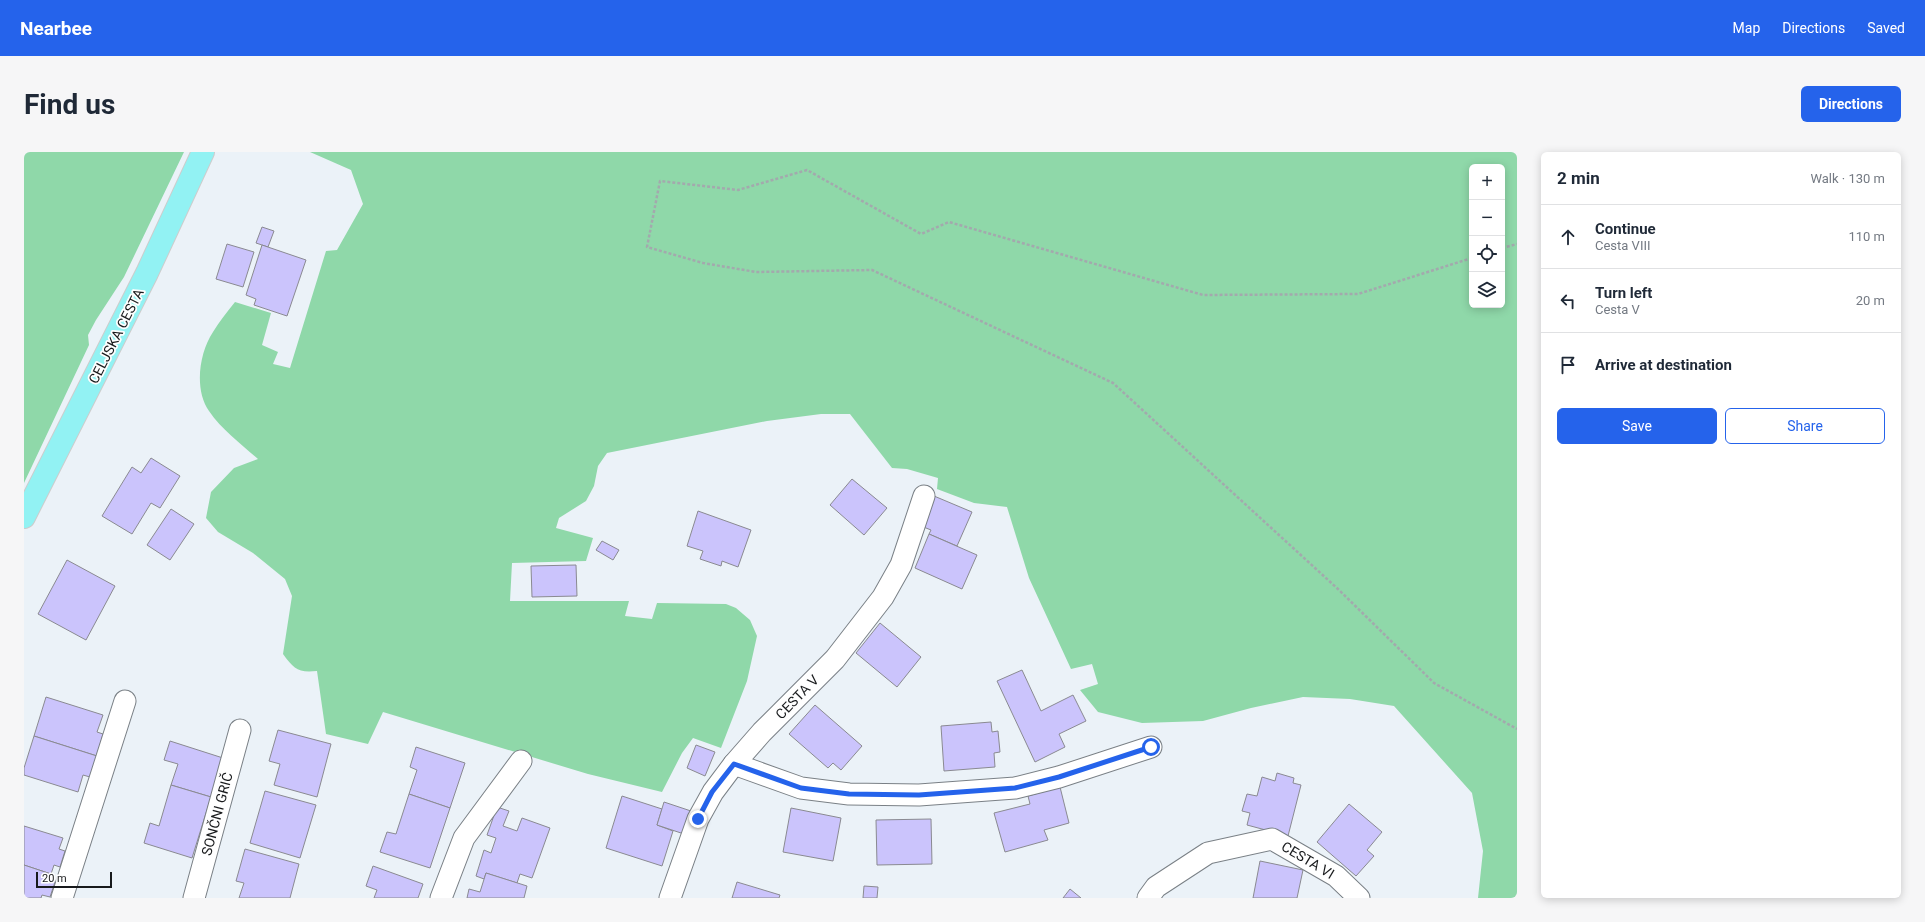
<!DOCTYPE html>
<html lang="en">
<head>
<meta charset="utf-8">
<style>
  body { margin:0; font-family:Roboto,sans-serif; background:#f6f6f7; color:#1f2937 }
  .controls { position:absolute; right:12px; top:12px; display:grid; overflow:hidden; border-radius:6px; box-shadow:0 2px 10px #0003 }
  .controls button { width:36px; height:36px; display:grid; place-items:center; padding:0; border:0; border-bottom:1px solid #e0e1e3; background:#fff; color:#1f2937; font:20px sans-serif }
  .scale { position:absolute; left:12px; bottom:10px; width:76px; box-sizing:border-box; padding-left:4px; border:2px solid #181a1c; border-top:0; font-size:11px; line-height:14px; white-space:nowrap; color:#181a1c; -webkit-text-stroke:3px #fefefe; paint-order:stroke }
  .stop { position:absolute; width:12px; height:12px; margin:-9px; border:3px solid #2563eb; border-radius:50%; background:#fff }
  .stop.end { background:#2563eb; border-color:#fff; box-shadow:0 1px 4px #0008 }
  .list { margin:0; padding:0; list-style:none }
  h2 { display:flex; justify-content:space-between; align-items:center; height:52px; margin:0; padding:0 16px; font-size:17px }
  h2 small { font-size:13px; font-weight:400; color:#747a83 }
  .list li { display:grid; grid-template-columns:26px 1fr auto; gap:12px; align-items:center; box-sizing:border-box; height:64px; padding:0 16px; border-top:1px solid #e0e1e3 }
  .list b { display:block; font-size:15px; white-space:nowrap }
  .list p { margin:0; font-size:13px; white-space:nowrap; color:#747a83 }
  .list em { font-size:13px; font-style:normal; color:#747a83 }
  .actions { display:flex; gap:8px; padding:12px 16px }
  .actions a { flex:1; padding:9px 0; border:1px solid #2563eb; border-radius:6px; text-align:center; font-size:14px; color:#2563eb }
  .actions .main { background:#2563eb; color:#fff }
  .icon { flex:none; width:22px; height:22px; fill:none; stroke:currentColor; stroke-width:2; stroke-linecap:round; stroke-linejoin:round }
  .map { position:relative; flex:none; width:1493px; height:746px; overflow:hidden; border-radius:6px }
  header { display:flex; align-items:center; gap:24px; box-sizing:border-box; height:56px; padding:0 20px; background:#2563eb; color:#fff }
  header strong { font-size:19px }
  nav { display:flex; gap:22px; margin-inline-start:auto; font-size:14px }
  .intro { display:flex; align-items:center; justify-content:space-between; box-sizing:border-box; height:96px; padding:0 24px }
  h1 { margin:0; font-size:28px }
  .button { padding:10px 18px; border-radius:6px; background:#2563eb; color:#fff; font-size:14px; font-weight:700 }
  main { display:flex; gap:24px; padding:0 24px }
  aside { flex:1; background:#fff; border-radius:6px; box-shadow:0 2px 10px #0003 }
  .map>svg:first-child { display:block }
  .green { fill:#8fd8a9; fill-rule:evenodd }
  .building { fill:#cbc4fc; stroke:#8a8a91 }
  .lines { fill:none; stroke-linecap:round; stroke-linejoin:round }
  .minor-casing { stroke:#7a8086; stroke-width:23 }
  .primary-casing { stroke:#cccdcd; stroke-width:24 }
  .path { stroke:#a3a9ad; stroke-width:2.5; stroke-dasharray:3 2; stroke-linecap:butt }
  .minor { stroke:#fff; stroke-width:21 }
  .primary { stroke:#92f2f3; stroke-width:22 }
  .route { stroke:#2563eb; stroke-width:5 }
  .labels { text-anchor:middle; stroke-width:3.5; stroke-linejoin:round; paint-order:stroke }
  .street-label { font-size:14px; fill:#181a1c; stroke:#fefefe }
</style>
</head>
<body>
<header>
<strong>Nearbee</strong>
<nav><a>Map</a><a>Directions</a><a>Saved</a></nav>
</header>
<div class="intro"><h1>Find us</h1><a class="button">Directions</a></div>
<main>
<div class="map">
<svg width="1493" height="746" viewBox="0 0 1493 746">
  <rect width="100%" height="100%" fill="#ebf2f8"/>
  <g class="green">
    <path d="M0 0H160L100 125 72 168 64 183 65 193 0 331Z"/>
    <path d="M286 0H1493V746H1454L1459 699 1448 641 1370 554 1326 547 1279 545 1227 556 1179 569 1118 571 1074 560 1056 538 1074 532 1068 512 1047 517 1005 426 983 355 950 351 913 337 914 326 883 317 868 316 826 262H797L743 269 583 301 574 314 570 334 562 349 535 366 532 376 569 386 562 409 488 411 486 449H605L601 464 628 467 633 451 702 452 712 456 726 468 733 484 723 529 697 596 669 586 658 601 638 640 564 622 359 560 344 592 302 582 293 519C274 521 270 517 259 502L268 444 261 427 229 401 194 380 182 366 187 340 210 316 234 307C217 292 198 278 185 259 170 238 175 201 189 180 195 170 203 160 211 150L247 161 238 193 254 200 249 212 266 216 302 99 313 98 339 52 327 18ZM1448 15H1478V153H1448Z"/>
  </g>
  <g class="building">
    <path d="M238 75 250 79 244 95 232 91Z"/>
    <path d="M203 92 230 100 219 135 192 127Z"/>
    <path d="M238 93 282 108 263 164 230 153 232 147 222 143Z"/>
    <path d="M127 306 156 324 136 356 127 351 108 382 78 364 108 315 117 321Z"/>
    <path d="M828 327 863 356 840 383 806 353Z"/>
    <path d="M910 344 948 360 933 394 905 382 907 378 897 374Z"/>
    <path d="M147 357 170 372 146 408 123 393Z"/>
    <path d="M674 359 727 378 714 415 698 409 697 414 676 407 679 399 663 394Z"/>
    <path d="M905 382 953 403 938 437 891 416Z"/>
    <path d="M578 389 595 398 589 408 572 398Z"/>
    <path d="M43 408 91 434 62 488 14 462Z"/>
    <path d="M552 413 553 444 508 445 507 414Z"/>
    <path d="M856 471 897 505 873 535 832 501Z"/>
    <path d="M998 518 1017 559 1049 543 1062 569 1035 582 1041 595 1011 610 973 529Z"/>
    <path d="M22 545 79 563 73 580 79 582 73 604 10 584Z"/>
    <path d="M791 553 838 594 817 618 809 611 804 616 765 582Z"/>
    <path d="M967 570 968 580 974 579 976 600 970 601 971 615 920 619 917 574Z"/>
    <path d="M254 578 307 592 293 645 250 633 256 612 245 609Z"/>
    <path d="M10 584 73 604 66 625 59 623 54 640 0 623V616Z"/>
    <path d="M146 589 199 606 187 645 147 633 154 612 140 608Z"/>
    <path d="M672 593 691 600 681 624 663 616Z"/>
    <path d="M392 595 441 611 426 656 385 642 393 618 386 615Z"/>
    <path d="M1253 621 1270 626 1269 631 1277 633 1264 684 1223 673 1226 661 1218 659 1223 642 1233 644 1238 625 1251 629Z"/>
    <path d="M147 633 187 645 168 706 120 691 126 671 135 674Z"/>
    <path d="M1036 635 1045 671 1020 678 1024 688 981 700 970 661 1006 652 1004 644Z"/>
    <path d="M241 639 292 653 276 706 226 691Z"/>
    <path d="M385 642 426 656 406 716 356 700 363 680 372 682Z"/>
    <path d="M598 644 638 657 633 673 649 679 638 714 582 696Z"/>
    <path d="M640 650 667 659 660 682 633 673Z"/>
    <path d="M1325 652 1358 680 1343 698 1350 704 1332 724 1293 690Z"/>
    <path d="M473 655 485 659 479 674 493 679 498 666 526 676 508 726 496 722 493 731 462 721 460 727 452 724 460 698 467 701 472 686 463 683Z"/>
    <path d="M767 656 817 666 809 709 759 700Z"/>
    <path d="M907 667 908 712 853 713 852 668Z"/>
    <path d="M0 674 39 686 35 697 41 699 36 715 30 713 27 722 0 713Z"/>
    <path d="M221 697 275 712 266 746H215L220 731 212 729Z"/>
    <path d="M1236 709 1279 718 1273 746H1229Z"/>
    <path d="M0 713 27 722 25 728 31 730 26 745 18 743 17 746H0Z"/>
    <path d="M349 714 399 732 394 746H350L353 738 342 734Z"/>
    <path d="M462 721 503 734 500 746H443L445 737 456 740Z"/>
    <path d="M713 730 756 743 755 746H708Z"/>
    <path d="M840 734 854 735 853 746H839Z"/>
    <path d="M1046 737 1057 746H1039Z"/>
  </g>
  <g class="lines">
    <defs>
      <g id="minor">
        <path d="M710 612 777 636 825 642 895 643 991 636 1035 625 1127 595"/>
        <path d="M38 746 101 549"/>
        <path d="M170 746 216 578"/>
        <path d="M417 746 440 686 497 609"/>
        <path d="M646 746 674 667 689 640 710 612 738 580 811 507 859 445 877 413 900 344"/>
        <path d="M1124 746 1132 735 1184 701 1248 687 1312 724 1335 746"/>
      </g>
      <path id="primary" d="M0 365 123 121 179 0"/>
    </defs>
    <use href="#minor" class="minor-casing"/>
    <use href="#primary" class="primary-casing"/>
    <g class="path">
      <path d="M1478 96 1493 92"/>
      <path d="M1448 106 1334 142 1179 143 925 70 897 82 783 18 714 38 636 29 623 95 679 111 732 120 848 118 1089 231 1315 438 1410 531 1493 577"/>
    </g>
    <use href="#minor" class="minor"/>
    <use href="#primary" class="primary"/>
  </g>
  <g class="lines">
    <path class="route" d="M674 667 688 640 710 612 777 636 825 642 895 643 991 636 1035 625 1127 595"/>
  </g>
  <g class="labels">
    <g class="street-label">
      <text transform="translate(92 184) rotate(-63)" y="5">CELJSKA CESTA</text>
      <text transform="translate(773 545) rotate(-46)" y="5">CESTA V</text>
      <text transform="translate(193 662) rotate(-75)" y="5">SONČNI GRIČ</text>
      <text transform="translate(1284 708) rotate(31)" y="5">CESTA VI</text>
    </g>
  </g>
</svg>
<div class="controls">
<button>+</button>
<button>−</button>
<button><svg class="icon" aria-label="locate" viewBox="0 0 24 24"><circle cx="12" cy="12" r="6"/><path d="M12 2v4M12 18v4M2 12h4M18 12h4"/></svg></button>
<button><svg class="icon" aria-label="layers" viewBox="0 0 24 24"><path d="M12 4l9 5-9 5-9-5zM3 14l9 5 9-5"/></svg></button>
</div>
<div class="scale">20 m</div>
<div class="stop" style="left:1127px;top:595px"></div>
<div class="stop end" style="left:674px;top:667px"></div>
</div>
<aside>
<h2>2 min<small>Walk · 130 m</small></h2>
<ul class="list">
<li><svg class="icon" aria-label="ahead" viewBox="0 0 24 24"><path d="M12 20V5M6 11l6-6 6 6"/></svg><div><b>Continue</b><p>Cesta VIII</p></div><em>110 m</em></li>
<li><svg class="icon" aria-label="left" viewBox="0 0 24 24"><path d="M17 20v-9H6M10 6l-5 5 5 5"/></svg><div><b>Turn left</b><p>Cesta V</p></div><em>20 m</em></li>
<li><svg class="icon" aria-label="arrive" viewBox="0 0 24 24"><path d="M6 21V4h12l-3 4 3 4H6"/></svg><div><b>Arrive at destination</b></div></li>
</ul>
<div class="actions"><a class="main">Save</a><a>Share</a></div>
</aside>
</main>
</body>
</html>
